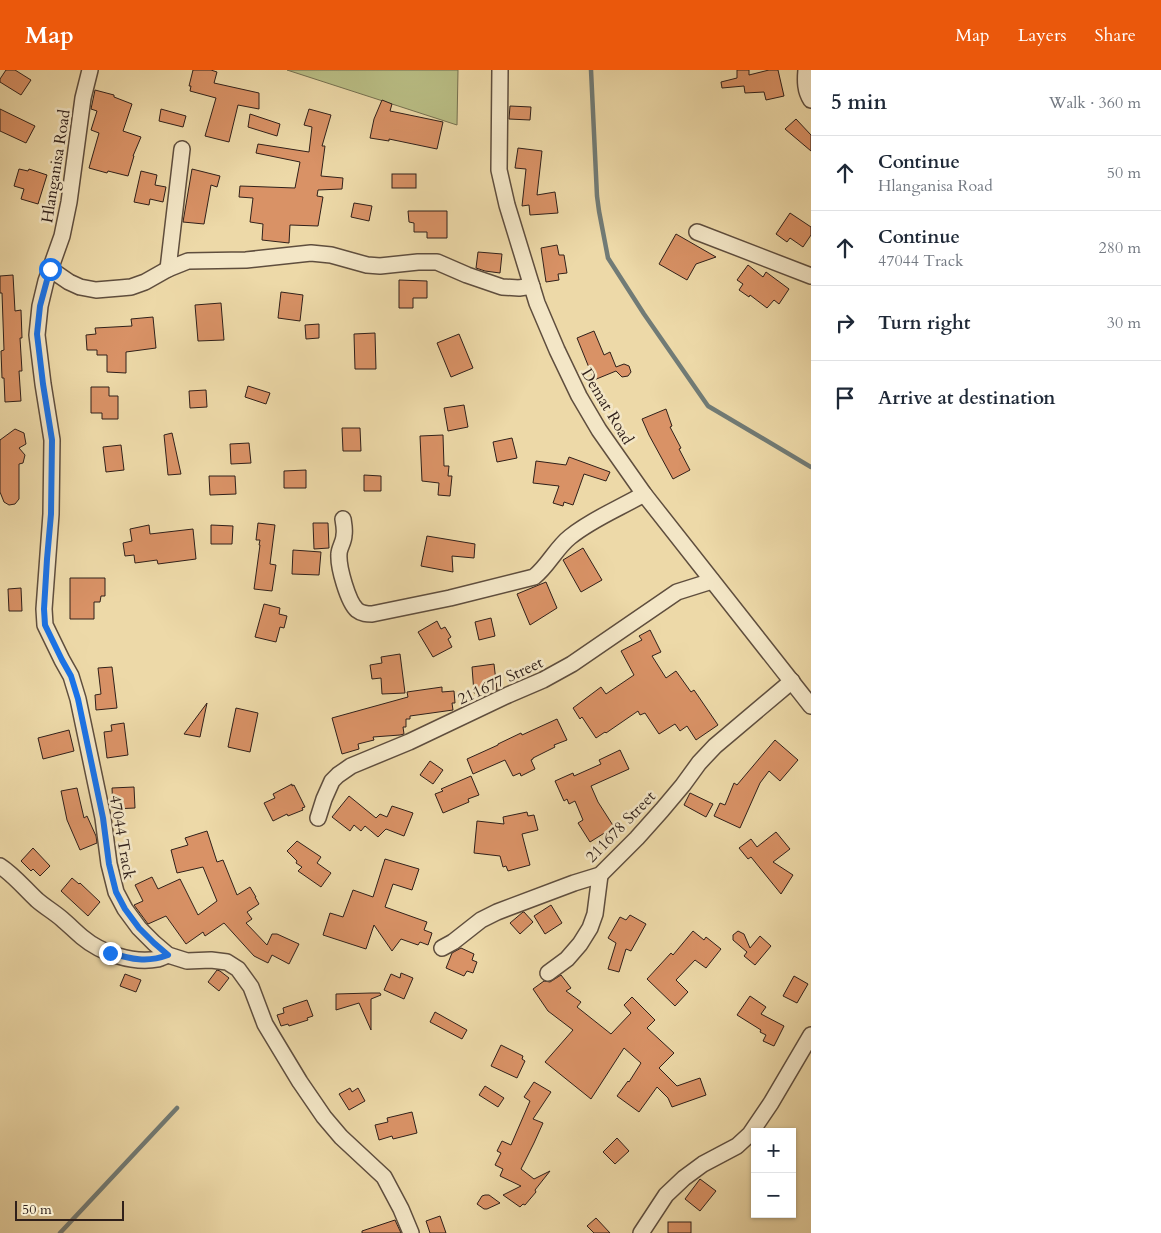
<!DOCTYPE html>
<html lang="en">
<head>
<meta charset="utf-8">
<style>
  body { margin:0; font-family:Cardo,serif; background:#f6f6f7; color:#1f2937 }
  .controls { position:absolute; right:15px; bottom:15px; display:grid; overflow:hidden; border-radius:0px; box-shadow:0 1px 4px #0004 }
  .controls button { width:45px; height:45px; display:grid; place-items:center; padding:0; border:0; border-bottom:1px solid #e0e1e3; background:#fff; color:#1f2937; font:25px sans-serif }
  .scale { position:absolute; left:15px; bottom:12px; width:109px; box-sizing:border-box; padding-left:5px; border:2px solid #30201a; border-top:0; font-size:14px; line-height:18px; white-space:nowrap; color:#30201a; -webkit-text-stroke:4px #f3e6c6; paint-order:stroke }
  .stop { position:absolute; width:15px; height:15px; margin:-11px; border:4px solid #1a73e8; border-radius:50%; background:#fff }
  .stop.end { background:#1a73e8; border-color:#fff; box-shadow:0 1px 5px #0008 }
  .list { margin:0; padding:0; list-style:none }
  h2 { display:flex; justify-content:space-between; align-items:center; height:65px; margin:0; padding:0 20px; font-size:21px }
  h2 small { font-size:16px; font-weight:400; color:#747a83 }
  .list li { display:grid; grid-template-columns:32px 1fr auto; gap:15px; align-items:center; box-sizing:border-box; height:75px; padding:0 20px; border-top:1px solid #e0e1e3 }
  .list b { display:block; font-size:19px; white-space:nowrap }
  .list p { margin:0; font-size:16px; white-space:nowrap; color:#747a83 }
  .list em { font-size:16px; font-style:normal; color:#747a83 }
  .icon { flex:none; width:28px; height:28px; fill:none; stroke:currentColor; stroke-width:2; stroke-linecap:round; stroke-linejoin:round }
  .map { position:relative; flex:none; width:811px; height:1163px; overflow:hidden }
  header { display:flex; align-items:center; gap:30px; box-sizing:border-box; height:70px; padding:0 25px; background:#ea580c; color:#fff }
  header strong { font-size:24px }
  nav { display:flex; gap:28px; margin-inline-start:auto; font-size:18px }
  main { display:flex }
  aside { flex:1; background:#fff }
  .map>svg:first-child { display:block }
  .green { fill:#babf86; stroke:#757050 }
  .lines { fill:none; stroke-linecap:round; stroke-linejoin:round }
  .stream { stroke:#717b76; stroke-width:4.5 }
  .building { fill:#d99266; stroke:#30201a }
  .minor-casing { stroke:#5f4e3e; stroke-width:18 }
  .minor { stroke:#f3e6c6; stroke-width:15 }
  .route { stroke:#1a73e8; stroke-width:6 }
  .labels { text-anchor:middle; stroke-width:5; stroke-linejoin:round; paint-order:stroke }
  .street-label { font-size:16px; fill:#30201a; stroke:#f3e6c6 }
</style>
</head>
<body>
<header>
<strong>Map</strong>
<nav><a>Map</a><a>Layers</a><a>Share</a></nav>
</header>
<main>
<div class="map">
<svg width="811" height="1163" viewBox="0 0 811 1163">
  <rect width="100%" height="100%" fill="#edd9a8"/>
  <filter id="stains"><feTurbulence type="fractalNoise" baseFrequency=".004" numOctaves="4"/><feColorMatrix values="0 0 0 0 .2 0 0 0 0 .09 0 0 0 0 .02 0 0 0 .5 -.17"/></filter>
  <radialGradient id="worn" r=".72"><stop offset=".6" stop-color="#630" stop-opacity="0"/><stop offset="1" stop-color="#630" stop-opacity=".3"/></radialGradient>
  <path class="green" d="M287 0H458L457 55Z"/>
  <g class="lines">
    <g class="stream">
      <path d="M591 0 597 126 599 141 608 188 644 244 708 336 811 397"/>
      <path d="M60 1163 177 1038"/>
    </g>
  </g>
  <g class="building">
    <path d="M6 0H15L31 10 21 25 0 12V9Z"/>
    <path d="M193 0H211L217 2 214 13 259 23V39L238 35 229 72 205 66 216 28 190 21 191 16H189Z"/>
    <path d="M737 0H749V5L769 0H778L784 26 766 30 764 22 745 23 744 16 722 18 721 12 737 8Z"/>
    <path d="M95 20 114 25V27L132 34 123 61 141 67 133 86H134L128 106 108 101 107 103 89 98 99 63 91 60 97 41 91 39Z"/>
    <path d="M382 30 392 34 390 41 443 52 437 79 389 69V71L370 68 374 49Z"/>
    <path d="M510 36 531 37 530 50 509 49Z"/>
    <path d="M0 39 35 56 26 73 0 61Z"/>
    <path d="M161 39 186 46 183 57 159 51Z"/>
    <path d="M309 39 331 45 322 76H325L321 106 343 108 342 119 318 120 317 126 323 127 318 156 290 155 289 173 262 170 263 154 250 152 253 128 239 127 240 116 295 118 300 92 256 83 258 74 309 82 312 57 304 55Z"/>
    <path d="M250 44 280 54 277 66 248 57Z"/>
    <path d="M796 49 811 65V81L785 59Z"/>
    <path d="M518 78 542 81 537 125 555 122 558 143 530 145 529 135 522 136 526 99 515 98Z"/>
    <path d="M19 99 28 101 29 99 47 105 38 134 21 129 24 119 14 116Z"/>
    <path d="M192 99 220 106 217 117 211 115 204 154 183 152Z"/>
    <path d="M141 101 157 105 155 115 166 117 163 132 150 129 149 135 134 132Z"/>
    <rect x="392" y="104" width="24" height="14"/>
    <path d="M354 133 372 136 369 151 351 147Z"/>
    <path d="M408 141H447V168H427V162H414V153L409 152Z"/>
    <path d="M790 143 811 157V165L803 177 790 168 787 172 776 164Z"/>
    <path d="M676 164 716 187 696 194 687 210 659 194Z"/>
    <path d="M557 175 559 185H564L567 203 558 204 559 210 546 212 541 178Z"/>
    <path d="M478 182 502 184 500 203 485 201 476 198Z"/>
    <path d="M748 195 763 207 766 202 789 219 779 234 774 230 767 238 750 225 749 227 739 220 743 214 737 210Z"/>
    <path d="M13 205 15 241 21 240 22 268H20L22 301H19L21 331 5 332 4 308H2L1 281 4 280 2 223H0V206Z"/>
    <path d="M399 210 427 211V228H413V238H399Z"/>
    <path d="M281 222 303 225 300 251 278 248Z"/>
    <path d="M221 233 224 270 198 271 195 235Z"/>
    <path d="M153 247 156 278 126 282V303L107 302V285H97V280H87L86 265 96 264 95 258 132 256 131 249Z"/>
    <path d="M319 254V268L306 269 305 255Z"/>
    <path d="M594 261 604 285 610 282 616 297 624 294 629 296 631 302 628 306 622 307 616 301 594 310 577 268Z"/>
    <path d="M375 263 376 299H355L354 264Z"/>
    <path d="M459 264 473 298 451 307 437 273Z"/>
    <path d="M248 316 270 323 266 334 245 327Z"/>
    <path d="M91 317H109V326H118V349H102V343H91Z"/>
    <path d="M206 320 207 337 190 338 189 321Z"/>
    <path d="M464 335 468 357 448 361 444 338Z"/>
    <path d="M666 339 672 356 670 357 681 378 679 379 690 400 673 409 649 365 642 349Z"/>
    <path d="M342 358H360L361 381H343Z"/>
    <path d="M15 359 24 363 26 374 19 378 25 385 23 393 19 394V429L15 434 9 435 4 432 0 422V370Z"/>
    <path d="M172 363 181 404 168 405 164 365Z"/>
    <path d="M443 365 444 396H449L448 406H452L450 426 438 425 439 413 422 411 420 366Z"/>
    <path d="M512 368 517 388 497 392 493 372Z"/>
    <path d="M249 373 251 393 231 394 230 374Z"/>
    <path d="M121 375 124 400 106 402 103 377Z"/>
    <path d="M569 387 610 402 606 411 584 404 573 435 564 432 563 436 553 433 559 416 533 413 536 391 566 395Z"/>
    <path d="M306 400V418H284V401Z"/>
    <path d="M364 405 381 406V421H364Z"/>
    <path d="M209 406H235L236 424 210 425Z"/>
    <path d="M258 453 275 455 270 494 276 495 272 521 254 519 260 475H259L260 470H256Z"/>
    <path d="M313 453H328L329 478 314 479Z"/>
    <path d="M149 455 150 464 193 459 196 489 158 494 157 490 135 493 134 485 125 486 123 473 132 471 130 459Z"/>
    <path d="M211 455 233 456 232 474H211Z"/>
    <path d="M427 466 475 474 474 488 452 486 453 502 421 496Z"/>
    <path d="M583 478 602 510 581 522 563 490Z"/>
    <path d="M293 480 321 482 319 505 292 504Z"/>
    <path d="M70 508H105V526H101L100 532H94V549H70Z"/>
    <path d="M546 512 557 538 530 555 517 524Z"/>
    <path d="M21 518 22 541H9L8 519Z"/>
    <path d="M264 534 280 538 279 544 287 546 284 558 280 557 276 572 255 567Z"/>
    <path d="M491 548 495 566 479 570 475 552Z"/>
    <path d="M437 551 441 559 445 557 451 567 448 569 452 577 433 587 418 562Z"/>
    <path d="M650 560 661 582 652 586 666 608 676 601 691 622 694 620 718 655 696 670 687 656 680 661 675 654 659 664 645 643 640 645 638 641 606 663 605 662 596 668 582 647 580 649 573 638 601 617 606 624 634 605 621 581 642 570 639 566Z"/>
    <path d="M400 584 405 623 382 624 381 608 372 609 370 595 382 593 381 587Z"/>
    <path d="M494 594 497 620 474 623 472 597Z"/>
    <path d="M112 597 117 638 96 640 95 625 101 624 98 598Z"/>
    <path d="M442 617V622L454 621 455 633H452L453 640 410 646V649H406V657H403L404 664 400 665 373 667 374 670 358 674 359 679 342 684 332 648 408 627 407 622Z"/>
    <path d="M207 633 200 667 184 664Z"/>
    <path d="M236 638 258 643 250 682 228 677Z"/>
    <path d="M557 649 567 670 554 675 555 677 533 688V689L531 690 535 699 521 706 520 703 513 706 505 690 473 704 467 689 498 675V674L521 663 522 665Z"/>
    <path d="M124 653 128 685 107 688 104 662 112 661 111 655Z"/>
    <path d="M69 660 74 681 43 689 38 668Z"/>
    <path d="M775 670 798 690 780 711 769 701 760 713 740 758 714 746 720 733 725 735 734 713 737 715Z"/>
    <path d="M620 680 629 699 591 716 598 732 614 757 590 772 578 753 583 750 575 731 569 734 567 729 564 731 555 711 573 703 574 706 601 694 599 690Z"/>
    <path d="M430 691 443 700 433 714 420 705Z"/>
    <path d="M471 706 479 725 468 729 469 732 443 743 435 724 443 721 441 719Z"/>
    <path d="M292 714V716L294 715 305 737 302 738 303 740 288 746 287 744 273 751 264 733 275 728 273 724Z"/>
    <path d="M134 717 135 738 113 739 112 718Z"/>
    <path d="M77 718 84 748 87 746 96 766 97 773 80 780 67 750 61 721Z"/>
    <path d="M690 723 713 734 706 747 684 735Z"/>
    <path d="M349 726 376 748 380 744 387 747 392 736 413 743 404 766 386 759 378 767 365 756 361 761 354 755 350 761 332 747Z"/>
    <path d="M527 742 528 746 534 745 538 760 522 764 530 795 508 801 506 796 503 797 500 786 474 783 477 751 504 754 503 747Z"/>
    <path d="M207 761 217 792 223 790 237 825 250 817 256 827H255L259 834 247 842 252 849 246 853 267 875 272 864H277L299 874 289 894 272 885 268 893 254 886 224 853 205 866 203 862 186 874 166 846 148 854 134 835 143 831 135 815 152 807 158 819 180 809 198 845 217 831 203 797 177 803 171 780 188 775 185 768Z"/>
    <path d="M776 762 790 779 773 792 793 805 781 824 751 787 748 789 739 778 751 769 757 777Z"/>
    <path d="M297 771 321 787 317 793 331 803 321 817 298 801 302 797 296 793 297 791 287 781Z"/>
    <path d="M33 778 50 796 40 806 33 799 31 801 21 791Z"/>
    <path d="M385 789 419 799 412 820 393 814 385 837 427 852 424 860 432 863 428 875 420 872 418 875 401 869 392 881 374 855 366 879 323 865 330 843 343 847 353 820 373 827Z"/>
    <path d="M72 808 79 814 80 813 100 832 88 846 61 821Z"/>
    <path d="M551 835 562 853 545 864 534 846Z"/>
    <path d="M523 842H524L533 852 520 864 510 853Z"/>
    <path d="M630 845 646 854 631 881 626 879 619 902 608 899 616 873 608 868 620 847 626 850Z"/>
    <path d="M693 861 704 870 706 867 721 879 706 898 695 890 676 910 688 922 675 936 647 909 671 883 673 885Z"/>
    <path d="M738 861 744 864 750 878 760 866 771 876 755 895 744 886 747 882 733 870V865Z"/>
    <path d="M461 878 474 884 472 890 477 892 473 903 467 901 464 906 446 898 452 883Z"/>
    <path d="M217 900 220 901 229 908 219 921 208 912Z"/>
    <path d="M401 903 413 908 404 929 384 920 391 904 400 908Z"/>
    <path d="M125 904 141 910 136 922 120 916Z"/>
    <path d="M561 905 571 918 566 921 581 932 577 937 611 964 631 943 624 935 632 927 655 950 647 958 674 983 659 998 677 1016 700 1008 706 1025 672 1037 668 1028 657 1017 639 1042 617 1026 628 1011 629 1012 641 993 624 978 591 1029 545 992 573 960 548 941 533 919 544 911 550 912Z"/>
    <path d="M794 906 808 914 797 933 783 926Z"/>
    <path d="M371 923H380L381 925 371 929V960L359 933 336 940V924Z"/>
    <path d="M750 926 766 937 761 944 784 956 774 976 763 971 766 965 760 962 761 960 737 945Z"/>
    <path d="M307 930 313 946 307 948 308 950 289 956 288 954 281 956 277 945 284 943 283 938Z"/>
    <path d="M435 942 467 960 462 969 430 952Z"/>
    <path d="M501 975 523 986 522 989 525 991 517 1008 491 996Z"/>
    <path d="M534 1012 551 1022 533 1049 543 1053 534 1073 521 1099 534 1109 550 1101 535 1120 536 1122 525 1135 523 1134 520 1137 503 1125 521 1116 500 1106 503 1099 495 1095 501 1083 497 1081 502 1071 511 1075 530 1031 524 1027Z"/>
    <path d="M485 1016 504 1028 498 1037 479 1025Z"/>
    <path d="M350 1018 352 1022 358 1018 365 1031 349 1040 339 1024Z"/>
    <path d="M412 1042 417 1063 393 1069 392 1066 379 1070 375 1055 388 1052 387 1048Z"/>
    <path d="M617 1068 629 1081 615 1094 603 1082Z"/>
    <path d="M700 1109 716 1121 700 1141 685 1129Z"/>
    <path d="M485 1125H489L500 1133 487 1139H484L477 1134 482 1126Z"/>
    <path d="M440 1146 446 1163H430L426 1151Z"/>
    <path d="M596 1148 610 1163H594L587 1156Z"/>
    <path d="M395 1150 401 1163H362V1161Z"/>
    <rect x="668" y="1152" width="23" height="11"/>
  </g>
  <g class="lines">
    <defs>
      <g id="minor">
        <path d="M90 0 83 28 69 132 62 166 46 211 40 236 37 265 43 314 52 370 51 444 44 539 45 555 62 590 71 606 78 629 103 748 109 794 116 822 125 839 139 858 154 873 168 885 187 891 211 890 227 892 238 899 251 917 265 954 300 1012 324 1047 341 1067 384 1107 401 1139 411 1163"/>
        <path d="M500 0 499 100 507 135 537 233 557 280 579 326 599 360 644 424 811 636"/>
        <path d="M806 0C805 11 805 21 811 30"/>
        <path d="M697 162 811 206"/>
        <path d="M50 199 69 212 80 217 96 220 120 218 131 217 145 212 168 199 188 191 246 190 311 183 331 185 367 195 380 196 418 192H437L467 205 502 217 519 218 532 216"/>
        <path d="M168 199 182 79"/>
        <path d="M343 449C344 455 345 460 344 465 344 472 339 478 339 484 338 497 348 532 357 540 362 544 367 544 372 544L450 528 534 507C548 496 556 478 570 467 592 449 620 438 644 424"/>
        <path d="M318 748 324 729 332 711 338 705 351 696 409 672 508 625 543 610 572 594 677 522 712 511"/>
        <path d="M0 796C14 805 25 819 37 830 45 837 54 842 62 849 69 855 75 861 82 867 101 883 133 894 158 889 161 888 165 886 168 885"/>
        <path d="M442 878 453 872 481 850 497 842 574 813 600 805 637 768 662 740 683 715 699 693 715 676 792 611"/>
        <path d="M548 903 567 889 580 874 590 858 595 844 600 805"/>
        <path d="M641 1163 666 1125 684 1108 703 1094 737 1076 750 1064 771 1033 811 965"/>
      </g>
    </defs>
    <use href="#minor" class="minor-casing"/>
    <use href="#minor" class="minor"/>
  </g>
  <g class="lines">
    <path class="route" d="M50 199 40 236 37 264 43 314 52 370 51 444 47 489 44 539 45 555 62 590 71 606 78 629 103 748 109 794 116 822 125 839 139 858 154 873 168 885C147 893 131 889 110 883"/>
  </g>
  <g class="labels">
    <g class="street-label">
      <text transform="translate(55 96) rotate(-81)" y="6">Hlanganisa Road</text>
      <text transform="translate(608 336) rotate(59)" y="6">Demat Road</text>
      <text transform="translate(500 610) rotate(-25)" y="6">211677 Street</text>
      <text transform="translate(620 756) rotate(-46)" y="6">211678 Street</text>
      <text transform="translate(123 767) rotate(80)" y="6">47044 Track</text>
    </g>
  </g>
  <rect width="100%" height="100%" filter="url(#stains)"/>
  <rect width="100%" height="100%" fill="url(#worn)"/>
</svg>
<div class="controls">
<button>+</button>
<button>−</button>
</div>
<div class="scale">50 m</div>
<div class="stop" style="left:50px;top:199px"></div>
<div class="stop end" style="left:110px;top:883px"></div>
</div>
<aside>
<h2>5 min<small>Walk · 360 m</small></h2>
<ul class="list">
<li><svg class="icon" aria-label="ahead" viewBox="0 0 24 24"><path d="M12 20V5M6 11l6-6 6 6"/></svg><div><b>Continue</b><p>Hlanganisa Road</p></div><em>50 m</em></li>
<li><svg class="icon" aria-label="ahead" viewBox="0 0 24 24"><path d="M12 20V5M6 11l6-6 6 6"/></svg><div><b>Continue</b><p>47044 Track</p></div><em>280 m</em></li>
<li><svg class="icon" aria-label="right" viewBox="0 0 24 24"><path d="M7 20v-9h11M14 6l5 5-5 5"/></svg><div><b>Turn right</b></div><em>30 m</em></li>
<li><svg class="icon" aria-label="arrive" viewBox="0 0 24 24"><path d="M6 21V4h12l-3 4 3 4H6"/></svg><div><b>Arrive at destination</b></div></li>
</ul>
</aside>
</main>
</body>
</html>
